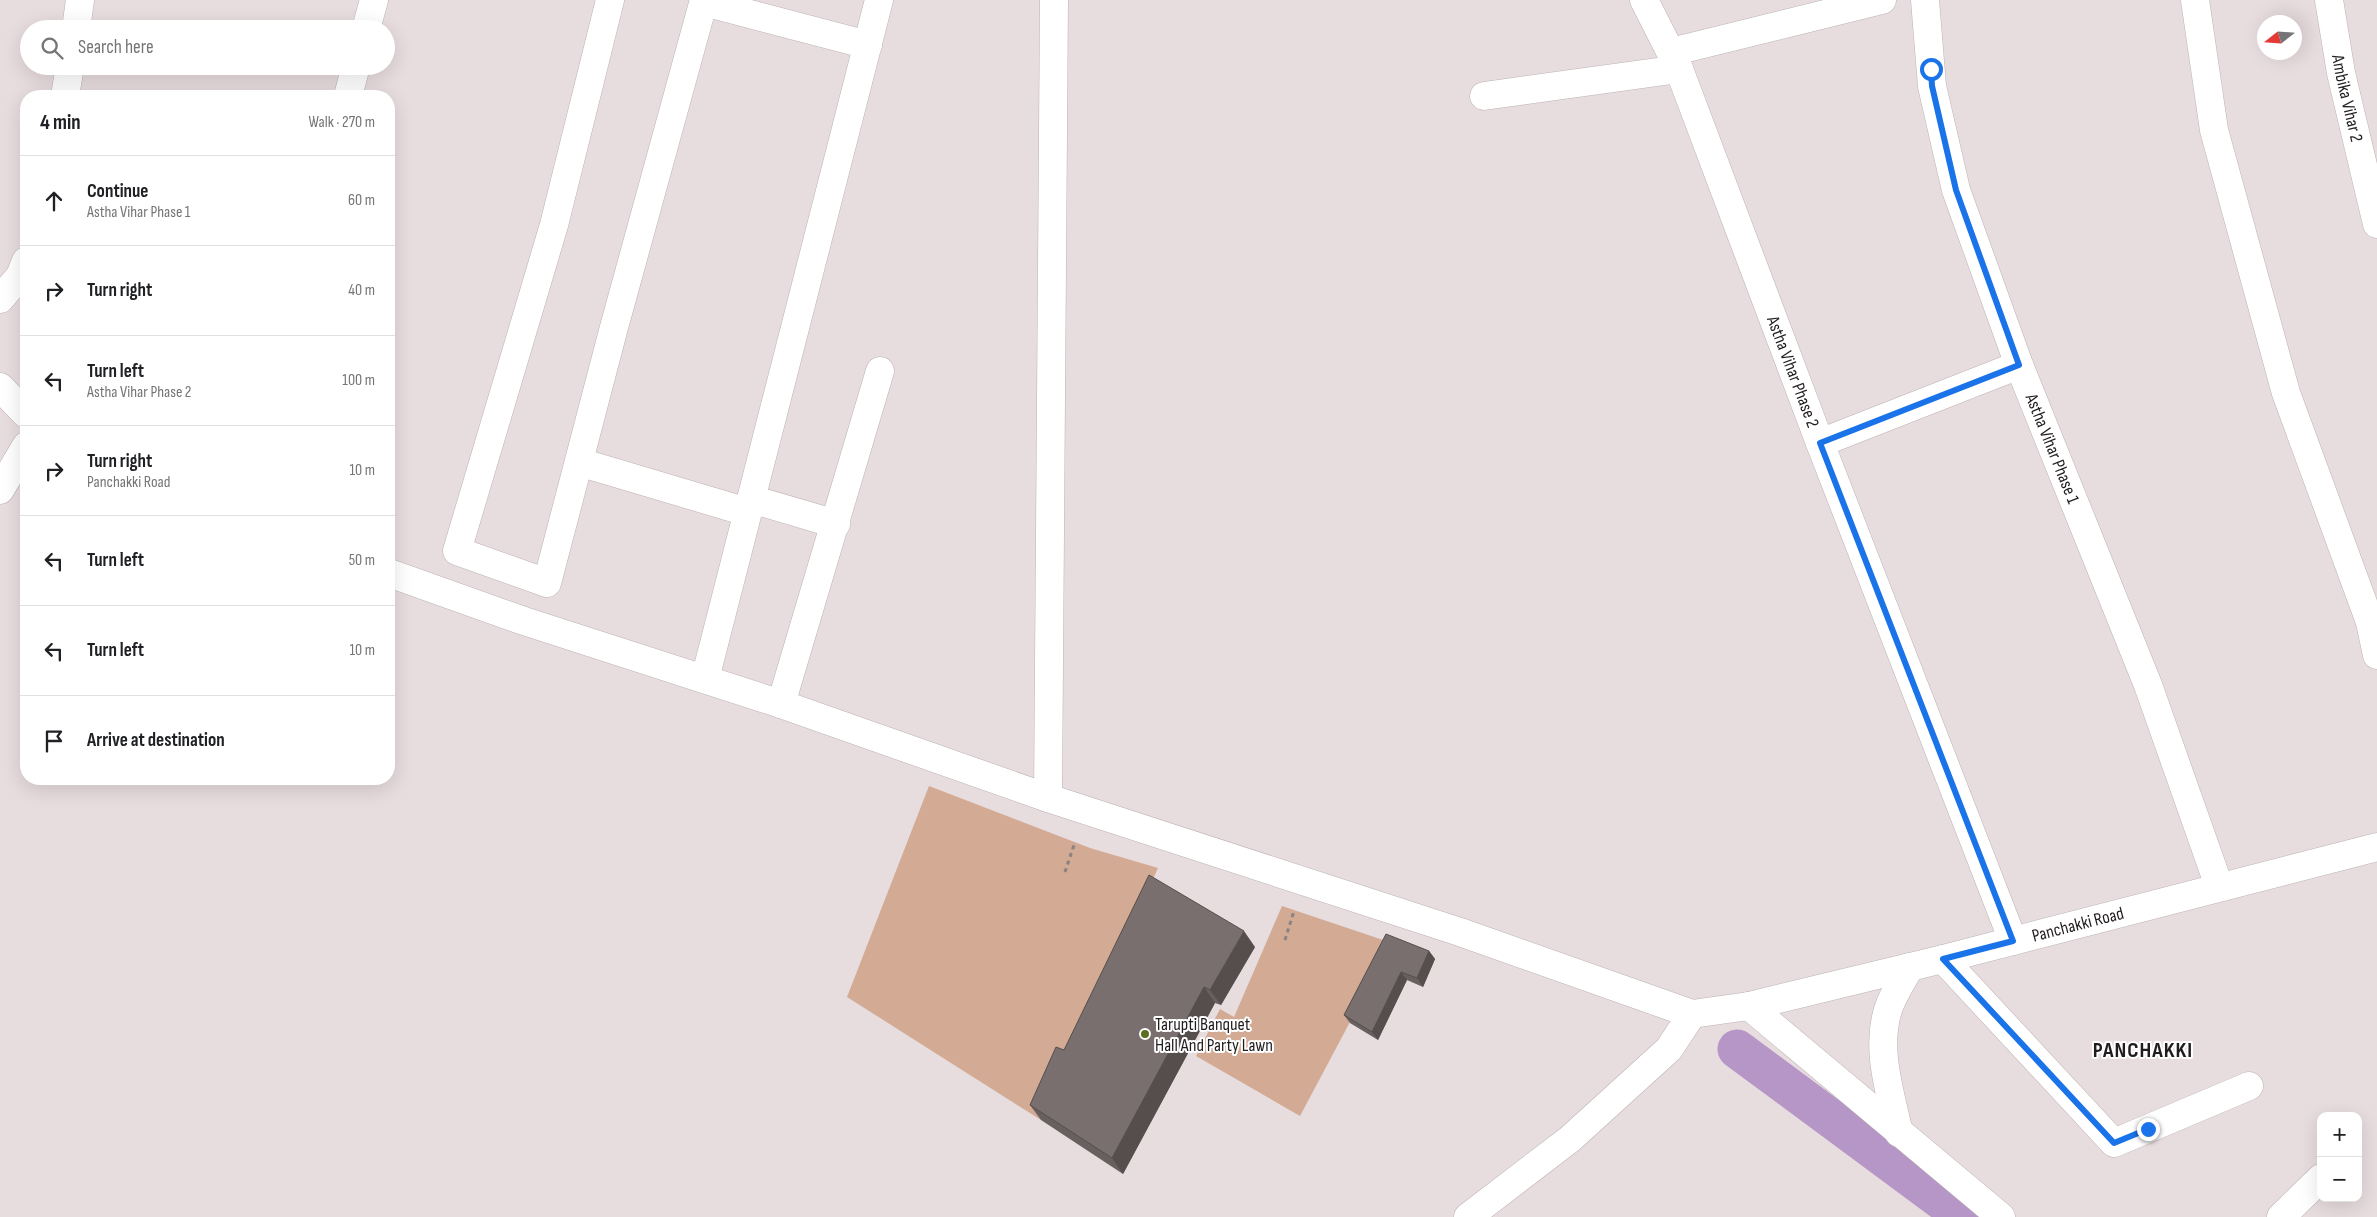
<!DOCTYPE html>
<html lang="en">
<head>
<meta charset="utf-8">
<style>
  body { margin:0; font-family:"Sofia Sans Condensed",sans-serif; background:#f6f6f6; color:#202124 }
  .controls { position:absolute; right:15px; bottom:15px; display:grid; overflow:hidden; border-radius:10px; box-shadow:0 5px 20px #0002 }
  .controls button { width:45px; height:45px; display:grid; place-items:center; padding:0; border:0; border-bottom:1px solid #e0e0e0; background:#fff; color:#202124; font:25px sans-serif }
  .compass { position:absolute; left:2257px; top:15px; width:45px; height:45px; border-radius:50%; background:#fff; box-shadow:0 5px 20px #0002; rotate:253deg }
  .stop { position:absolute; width:15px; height:15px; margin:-11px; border:4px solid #1a73e8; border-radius:50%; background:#fff }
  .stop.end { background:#1a73e8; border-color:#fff; box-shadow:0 1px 5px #0008 }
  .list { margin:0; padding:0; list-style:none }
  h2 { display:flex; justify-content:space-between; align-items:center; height:65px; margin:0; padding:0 20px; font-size:21px }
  h2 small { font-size:16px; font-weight:400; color:#757577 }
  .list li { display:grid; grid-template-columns:32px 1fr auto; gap:15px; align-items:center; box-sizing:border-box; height:90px; padding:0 20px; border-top:1px solid #e0e0e0 }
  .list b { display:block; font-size:19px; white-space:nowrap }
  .list p { margin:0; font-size:16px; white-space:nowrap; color:#757577 }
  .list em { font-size:16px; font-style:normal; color:#757577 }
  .icon { flex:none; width:28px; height:28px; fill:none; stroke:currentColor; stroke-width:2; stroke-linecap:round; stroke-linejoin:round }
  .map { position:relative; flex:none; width:2377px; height:1217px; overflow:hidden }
  .search { position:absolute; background:#fff; box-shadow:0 5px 20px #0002; left:20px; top:20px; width:375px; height:55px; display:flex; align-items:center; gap:12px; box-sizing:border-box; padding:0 18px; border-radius:28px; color:#757577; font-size:19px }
  .panel { position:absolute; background:#fff; box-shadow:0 5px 20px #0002; left:20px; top:90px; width:375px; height:695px; border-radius:20px }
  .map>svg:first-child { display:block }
  .green { fill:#d3aa93 }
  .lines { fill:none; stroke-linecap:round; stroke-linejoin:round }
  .canal { stroke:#b596c6; stroke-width:39 }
  .minor-casing { stroke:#bdb2b4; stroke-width:29 }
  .major-casing { stroke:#bdb2b4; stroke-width:29 }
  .path { stroke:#8a8283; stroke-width:3; stroke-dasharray:4 4; stroke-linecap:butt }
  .minor { stroke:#fff; stroke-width:28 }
  .major { stroke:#fff; stroke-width:28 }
  .wall { fill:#685f5f }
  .shaded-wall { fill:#554e4d }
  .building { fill:#796f6e; stroke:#554e4d }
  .route { stroke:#1a73e8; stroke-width:6 }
  .poi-dot { fill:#5a7020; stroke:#fff; stroke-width:2 }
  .labels { text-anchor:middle; stroke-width:4; stroke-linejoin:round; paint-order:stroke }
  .street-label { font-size:18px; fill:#211d1e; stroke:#fff }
  .poi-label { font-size:18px; fill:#211d1e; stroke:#fff; text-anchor:start }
  .district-label { font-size:22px; font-weight:bold; letter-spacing:1px; fill:#211d1e; stroke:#fff }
</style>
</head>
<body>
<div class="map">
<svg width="2377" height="1217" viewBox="0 0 2377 1217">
  <rect width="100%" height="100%" fill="#e7dcde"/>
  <g class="green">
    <path d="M929 786 1090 848 1158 868 1041 1120 847 997Z"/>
    <path d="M1282 906 1392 943 1300 1116 1196 1056 1220 1009 1234 1017Z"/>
  </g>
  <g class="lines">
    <path class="canal" d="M1737 1049 1964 1217"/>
    <defs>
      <g id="minor">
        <path d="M610 0 554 225 457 551 547 583 613 331 704 0"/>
        <path id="s1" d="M1644 0 1679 69 1820 443 2013 941"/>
        <path id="s2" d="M1925 0 1932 86 1956 190 2019 365 2148 685 2219 886"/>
        <path d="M2195 0 2214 130 2286 393 2370 622 2377 655"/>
        <path id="s3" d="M2329 0 2341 73 2377 224"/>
        <path d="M704 2 868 45"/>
        <path d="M76 29 80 0"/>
        <path d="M366 29 374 0"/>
        <path d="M1671 52 1882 0"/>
        <path d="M65 96 70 66"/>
        <path d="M348 96 356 66"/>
        <path d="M1484 96 1679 69"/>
        <path d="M0 299 20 276 26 261"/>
        <path d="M1820 443 2019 365"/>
        <path d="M579 462 747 512"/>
        <path d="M0 490 26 446"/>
        <path d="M751 499 836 524"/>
        <path d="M705 679 879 0"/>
        <path d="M781 704 880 371"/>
        <path d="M1048 798 1054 0"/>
        <path d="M1943 959 2114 1143 2249 1086"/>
        <path d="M1468 1217 1570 1139 1669 1049 1692 1014"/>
        <path d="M2281 1217 2321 1178"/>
      </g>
      <g id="major">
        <path d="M0 387 26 414"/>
        <path id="s4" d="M389 573 524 621 781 704 1048 798 1460 932 1692 1014 1749 1006 1943 959 2377 847"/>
        <path d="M1749 1006 2001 1217"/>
        <path d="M1899 1133C1890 1092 1874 1045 1890 1004 1895 992 1903 979 1910 967"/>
      </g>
    </defs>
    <use href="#minor" class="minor-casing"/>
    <use href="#major" class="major-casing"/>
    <g class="path">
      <path d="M1065 872 1075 842"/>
      <path d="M1285 940 1294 911"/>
    </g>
    <use href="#minor" class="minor"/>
    <use href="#major" class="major"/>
  </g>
  <g class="wall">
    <path d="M1255 947 1221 1005 1215 1003 1123 1174 1041 1120 1030 1105Z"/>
    <path d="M1429 951 1435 959 1423 987 1407 980 1378 1040 1350 1023 1344 1015Z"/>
  </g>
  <g class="shaded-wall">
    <path d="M1244 931 1255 947 1221 1005 1210 990Z"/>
    <path d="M1429 951 1435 959 1423 987 1417 978Z"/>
    <path d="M1401 972 1407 980 1378 1040 1372 1032Z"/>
    <path d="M1204 987 1215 1003 1123 1174 1112 1158Z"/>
  </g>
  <g class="building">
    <path d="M1149 875 1244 931 1210 990 1204 987 1112 1158 1030 1105 1056 1047 1064 1050Z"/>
    <path d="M1386 934 1429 951 1417 978 1401 972 1372 1032 1344 1015Z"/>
  </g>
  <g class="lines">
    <path class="route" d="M1931 69 1932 86 1956 190 2019 365 1820 443 2013 941 1943 959 2114 1143 2148 1129"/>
  </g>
  <circle class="poi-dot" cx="1145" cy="1034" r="5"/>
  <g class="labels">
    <g class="street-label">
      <text dy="6" stroke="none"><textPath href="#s3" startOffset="100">Ambika Vihar 2</textPath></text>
      <text dy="6" stroke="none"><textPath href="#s1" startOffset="401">Astha Vihar Phase 2</textPath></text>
      <text dy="6" stroke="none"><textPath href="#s2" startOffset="469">Astha Vihar Phase 1</textPath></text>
      <text dy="6" stroke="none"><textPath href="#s4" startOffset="1772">Panchakki Road</textPath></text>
    </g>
    <g class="poi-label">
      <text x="1155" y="1030">Tarupti Banquet<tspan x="1155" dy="21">Hall And Party Lawn</tspan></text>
    </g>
    <g class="district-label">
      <text x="2143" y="1057">PANCHAKKI</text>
    </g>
  </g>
</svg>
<div class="controls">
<button>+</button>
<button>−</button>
</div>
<svg class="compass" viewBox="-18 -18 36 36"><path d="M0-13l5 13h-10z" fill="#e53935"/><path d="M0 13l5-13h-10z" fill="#757577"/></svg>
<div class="stop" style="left:1931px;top:69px"></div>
<div class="stop end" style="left:2148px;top:1129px"></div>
<div class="search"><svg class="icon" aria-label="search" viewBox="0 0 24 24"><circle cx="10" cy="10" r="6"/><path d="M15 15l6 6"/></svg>Search here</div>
<section class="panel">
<h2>4 min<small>Walk · 270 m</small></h2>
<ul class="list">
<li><svg class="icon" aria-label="ahead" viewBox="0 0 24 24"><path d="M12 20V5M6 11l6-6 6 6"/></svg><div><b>Continue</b><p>Astha Vihar Phase 1</p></div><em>60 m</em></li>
<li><svg class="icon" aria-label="right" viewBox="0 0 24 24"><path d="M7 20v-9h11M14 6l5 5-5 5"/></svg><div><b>Turn right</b></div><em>40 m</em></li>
<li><svg class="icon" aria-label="left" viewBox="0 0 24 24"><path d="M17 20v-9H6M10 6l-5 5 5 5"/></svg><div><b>Turn left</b><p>Astha Vihar Phase 2</p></div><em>100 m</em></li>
<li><svg class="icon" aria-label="right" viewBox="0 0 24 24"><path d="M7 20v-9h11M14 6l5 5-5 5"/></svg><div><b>Turn right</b><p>Panchakki Road</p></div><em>10 m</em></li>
<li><svg class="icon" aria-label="left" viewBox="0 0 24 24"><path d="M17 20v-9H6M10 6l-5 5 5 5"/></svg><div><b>Turn left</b></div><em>50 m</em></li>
<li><svg class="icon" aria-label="left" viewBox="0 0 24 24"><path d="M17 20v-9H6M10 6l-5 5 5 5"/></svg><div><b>Turn left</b></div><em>10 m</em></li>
<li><svg class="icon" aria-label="arrive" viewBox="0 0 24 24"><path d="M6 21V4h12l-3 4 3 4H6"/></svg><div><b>Arrive at destination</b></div></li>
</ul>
</section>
</div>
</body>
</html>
